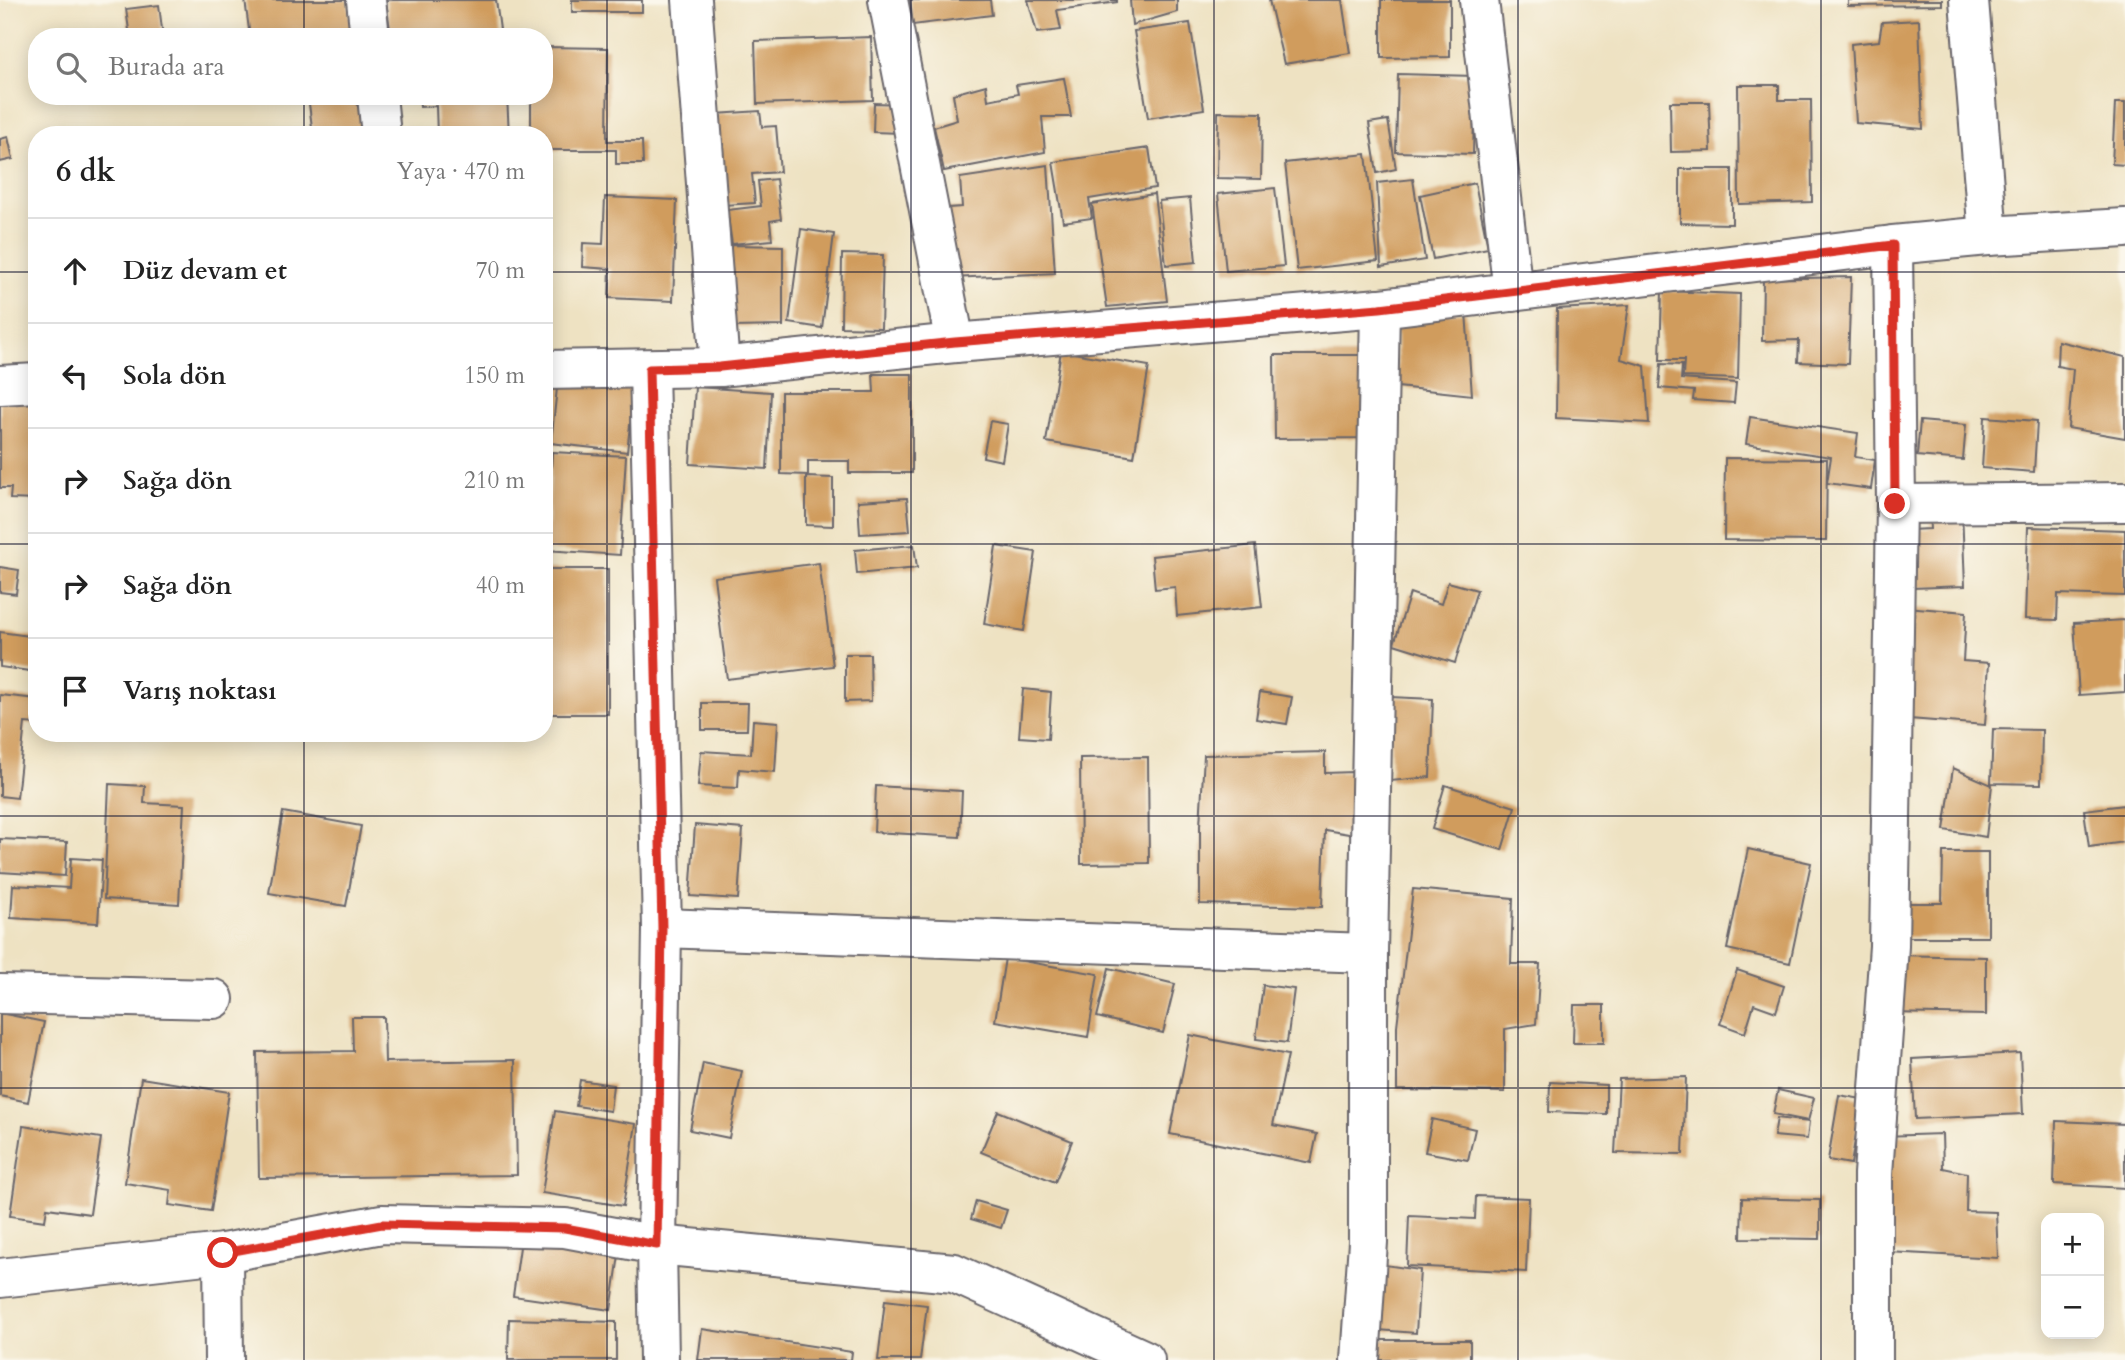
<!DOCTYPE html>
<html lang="tr">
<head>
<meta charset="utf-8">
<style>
  body { margin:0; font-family:Cardo,serif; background:#f2f2f2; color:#222 }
  .controls { position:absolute; right:21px; bottom:21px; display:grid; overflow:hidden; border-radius:14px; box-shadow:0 4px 18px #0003 }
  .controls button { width:63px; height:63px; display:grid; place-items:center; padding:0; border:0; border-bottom:2px solid #e0e0e0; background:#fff; color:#222; font:35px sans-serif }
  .stop { position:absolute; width:21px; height:21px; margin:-16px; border:5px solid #d93025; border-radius:50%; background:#fff }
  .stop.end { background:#d93025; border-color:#fff; box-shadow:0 2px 7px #0008 }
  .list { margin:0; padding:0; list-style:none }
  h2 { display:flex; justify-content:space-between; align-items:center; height:91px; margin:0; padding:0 28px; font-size:30px }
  h2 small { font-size:23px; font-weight:400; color:#767676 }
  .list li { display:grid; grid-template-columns:46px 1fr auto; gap:21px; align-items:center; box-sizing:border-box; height:105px; padding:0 28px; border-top:2px solid #e0e0e0 }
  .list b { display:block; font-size:26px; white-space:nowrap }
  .list em { font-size:23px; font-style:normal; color:#767676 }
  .icon { flex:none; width:38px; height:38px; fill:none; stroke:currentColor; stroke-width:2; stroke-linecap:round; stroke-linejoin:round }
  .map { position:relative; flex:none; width:2125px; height:1360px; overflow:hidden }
  .search { position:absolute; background:#fff; box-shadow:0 4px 18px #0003; left:28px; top:28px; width:525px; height:77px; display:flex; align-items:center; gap:18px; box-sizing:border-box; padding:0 24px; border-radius:28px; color:#767676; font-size:26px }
  .panel { position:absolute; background:#fff; box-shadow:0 4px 18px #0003; left:28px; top:126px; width:525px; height:616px; border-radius:28px }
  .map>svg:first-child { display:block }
  .building { fill:#d09c5d }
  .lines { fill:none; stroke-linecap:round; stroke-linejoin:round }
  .minor-casing { stroke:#69656a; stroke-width:42 }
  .minor { stroke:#fff; stroke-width:38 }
  .route { stroke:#d93025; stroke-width:9 }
  .grid { fill:none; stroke:#22223b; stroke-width:2; stroke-opacity:0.55 }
</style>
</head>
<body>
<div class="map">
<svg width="2125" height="1360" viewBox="0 0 2125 1360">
  <rect width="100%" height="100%" fill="#fbf7ec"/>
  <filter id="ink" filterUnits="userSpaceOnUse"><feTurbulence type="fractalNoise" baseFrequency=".0143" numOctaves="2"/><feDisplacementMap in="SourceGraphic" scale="14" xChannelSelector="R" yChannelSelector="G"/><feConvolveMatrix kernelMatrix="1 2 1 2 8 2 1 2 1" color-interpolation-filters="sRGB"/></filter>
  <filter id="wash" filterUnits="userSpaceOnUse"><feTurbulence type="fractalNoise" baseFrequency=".00686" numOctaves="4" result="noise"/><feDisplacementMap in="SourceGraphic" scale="28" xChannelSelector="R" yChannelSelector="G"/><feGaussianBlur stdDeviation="1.57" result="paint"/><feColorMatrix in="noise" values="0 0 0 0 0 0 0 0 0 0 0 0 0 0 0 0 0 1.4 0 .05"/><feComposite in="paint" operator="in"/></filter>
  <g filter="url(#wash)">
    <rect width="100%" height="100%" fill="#eee2c2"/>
    <g id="blocks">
      <g class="building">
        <path d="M245 0H348L352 30 297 37H250Z"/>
        <path d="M386 0H496L501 37H391Z"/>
        <rect x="572" y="0" width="70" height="12"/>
        <path d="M910 0H990L992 15 913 25Z"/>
        <path d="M1028 0H1117V2L1057 10 1061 30 1037 33Z"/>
        <path d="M1130 0H1177V12L1132 25Z"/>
        <path d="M1269 0H1342L1350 53 1284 64Z"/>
        <path d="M1381 0H1450V57L1381 58Z"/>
        <path d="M1848 0H1942V5L1848 6Z"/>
        <path d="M159 5 163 37H130L126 9Z"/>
        <path d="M1919 20 1923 129 1856 123 1851 44 1879 41 1882 22Z"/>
        <path d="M1190 23 1204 109 1148 118 1134 31Z"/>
        <path d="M871 37 873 100 757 104 755 41Z"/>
        <path d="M544 47 608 48 607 141H642L643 164H616V150H544V135H531V96H544Z"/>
        <path d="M1398 74 1475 76 1473 154 1396 152Z"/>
        <path d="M1064 78 1071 117H1042L1045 152 944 171 934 127 957 120 953 94 986 85 988 100 1018 94 1016 85Z"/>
        <path d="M1738 85H1779V100H1811L1812 202 1739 204Z"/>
        <path d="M308 96H363L368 135H313Z"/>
        <path d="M419 96H507L509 135H437L436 106 420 107Z"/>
        <path d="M1670 102H1709L1711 151 1671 152Z"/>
        <path d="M874 103 902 104 901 133 873 132Z"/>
        <path d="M2115 103H2125V165L2112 164Z"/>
        <path d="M760 111 762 127 776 126 780 172 752 174 755 203 723 205 716 114Z"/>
        <path d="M1218 112 1262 113 1261 179 1217 178Z"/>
        <path d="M1388 120 1396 169 1377 173 1369 123Z"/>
        <path d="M8 137 13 159 0 162V139Z"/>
        <path d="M1149 148 1155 188 1089 199 1092 218 1063 222 1053 162Z"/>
        <path d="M1366 154 1378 261 1297 270 1285 163Z"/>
        <path d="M1048 165 1055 273 952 278 948 208 962 207 960 178Z"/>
        <path d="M1680 169H1732V224L1680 223Z"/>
        <path d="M776 179 781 219 770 221 772 240 732 244 727 210 761 206 758 181Z"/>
        <path d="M1413 179 1425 260 1381 267 1377 183Z"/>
        <path d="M1475 183 1488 248 1433 259 1420 195Z"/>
        <path d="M1275 188 1284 266 1226 271 1218 194Z"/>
        <path d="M1154 194 1167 301 1107 307 1092 204Z"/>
        <path d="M605 197 677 200 673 301 609 298 610 269 582 267 583 243 603 244Z"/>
        <path d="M1190 198 1196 262 1166 265 1159 201Z"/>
        <path d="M801 229 834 234 822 328 789 323Z"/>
        <path d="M731 245 783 246V326L731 327Z"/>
        <path d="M842 254 883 255 881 328 841 327Z"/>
        <path d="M1851 277 1848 364 1798 362 1799 340 1762 341 1763 279Z"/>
        <path d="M1662 291 1740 294 1738 379 1683 377 1684 360H1660Z"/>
        <path d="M1629 305 1621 359 1645 366 1649 423 1556 418 1557 309Z"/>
        <path d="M1466 312 1472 395 1398 387 1396 318Z"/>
        <path d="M2058 341 2125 357V438L2068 428 2073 369 2057 366Z"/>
        <path d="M1061 351 1149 366 1134 457 1046 442Z"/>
        <path d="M1274 355H1365L1366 438 1275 439Z"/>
        <path d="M1661 364 1682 365 1681 379 1736 383 1734 403 1693 400 1694 391 1659 388Z"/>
        <path d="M873 374H912V473H849V461H808V475L781 474V392H874Z"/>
        <path d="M558 379 634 388 627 452 551 443Z"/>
        <path d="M695 387 771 392 767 469 690 464Z"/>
        <path d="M0 401 37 402V500L10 499 11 488H0Z"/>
        <path d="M1750 417 1858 433 1855 457 1875 460 1871 489 1827 483 1831 457 1746 444Z"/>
        <path d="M1985 417 2037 421 2034 472 1982 468Z"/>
        <path d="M990 421 1008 424 1002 461 983 457Z"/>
        <path d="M1920 421 1966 425 1963 460 1917 456Z"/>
        <path d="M552 452 626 456 620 555 546 550Z"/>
        <path d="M1725 458 1827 459 1826 541 1724 540Z"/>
        <path d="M806 477 833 478V526L806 525Z"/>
        <path d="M907 498 910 531 860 534 858 501Z"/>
        <path d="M1962 510 1965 586 1912 588 1909 530 1930 529 1929 512Z"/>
        <path d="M2028 527 2125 530V596L2058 594 2057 620 2025 619Z"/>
        <path d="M914 545 917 568 857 574 855 550Z"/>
        <path d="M1255 545 1262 607 1177 616 1175 587 1155 589 1152 556Z"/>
        <path d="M996 546 1036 552 1024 631 984 624Z"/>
        <path d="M819 563 833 666 727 679 714 577Z"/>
        <path d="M0 567 19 570 16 594 0 592Z"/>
        <rect x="544" y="569" width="64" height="145"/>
        <path d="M1448 582 1477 590 1455 663 1394 644 1410 593 1441 604Z"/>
        <path d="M1905 607 1966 612 1963 661 1989 663 1985 725 1897 718Z"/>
        <path d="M2125 620V692L2079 695 2074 623Z"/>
        <path d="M0 632 37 637V672L0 667Z"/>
        <path d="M845 654H870L871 701 845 702Z"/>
        <path d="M1023 689 1051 692 1048 739 1019 737Z"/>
        <path d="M1260 692 1292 697 1287 724 1256 719Z"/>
        <path d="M0 695 37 699V724L25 723 17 798 0 796Z"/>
        <path d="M1390 697 1433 699 1430 777 1391 781Z"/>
        <path d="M702 703H748L747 730H702Z"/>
        <path d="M753 720 778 722 775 772 739 769 738 788 698 786 701 751 751 754Z"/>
        <path d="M1993 729 2042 730 2041 784 1991 783Z"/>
        <path d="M1325 752V773L1353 772 1355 835 1325 830 1322 907 1200 904V826L1204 755Z"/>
        <path d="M1148 757 1149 863 1081 864 1080 758Z"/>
        <path d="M1953 768 1992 785 1986 837 1944 830Z"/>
        <path d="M109 784 145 786 144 803 184 805 179 904 104 899Z"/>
        <path d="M1445 785 1515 807 1502 850 1432 829Z"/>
        <path d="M876 786 962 791 960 837 874 832Z"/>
        <path d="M2125 805V842L2089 847 2084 810Z"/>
        <path d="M283 812 361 826 346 906 269 893Z"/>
        <path d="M695 825 743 829 738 899 690 896Z"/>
        <path d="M0 839 67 842 65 876 0 872Z"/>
        <path d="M1748 849 1811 863 1790 963 1727 949Z"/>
        <path d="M1943 852H1988V937H1896V903H1942Z"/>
        <path d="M71 858 102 860 98 923 11 918 13 885 69 888Z"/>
        <path d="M1413 889 1513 898 1511 964H1540L1536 1024 1505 1029V1092L1397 1090V1026Z"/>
        <path d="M1892 955 1986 957V1015L1891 1013Z"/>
        <path d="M1005 958 1098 974 1088 1037 995 1021Z"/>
        <path d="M1109 968 1175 984 1163 1033 1097 1017Z"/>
        <path d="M1737 970 1784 986 1776 1012 1754 1004 1745 1033 1720 1024Z"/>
        <path d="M1263 985 1294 989 1287 1043 1256 1039Z"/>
        <path d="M1574 1005H1604V1043H1573Z"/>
        <path d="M0 1013 44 1022 28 1102 0 1096Z"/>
        <path d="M352 1017H384L385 1062 515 1060 517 1175 259 1178 257 1052 353 1051Z"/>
        <path d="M1190 1035 1288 1055 1273 1125 1317 1134 1311 1163 1170 1134Z"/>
        <path d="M2020 1053 2023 1114 1915 1119 1912 1059Z"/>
        <path d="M703 1063 742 1071 729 1138 690 1130Z"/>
        <path d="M1686 1077 1683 1154 1615 1153 1619 1079Z"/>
        <path d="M141 1078 229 1092 211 1211 169 1205 171 1190 125 1183Z"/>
        <path d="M580 1080 613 1085 610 1111 576 1106Z"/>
        <path d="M1550 1082 1606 1085V1114L1549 1112Z"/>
        <path d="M1778 1090 1814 1098 1808 1121 1773 1114Z"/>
        <path d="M1839 1095 1862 1099 1851 1164 1828 1160Z"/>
        <path d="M555 1111 636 1124 623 1206 542 1193Z"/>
        <path d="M998 1111 1072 1141 1055 1182 981 1152Z"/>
        <path d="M1777 1118 1809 1122 1807 1139 1774 1136Z"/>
        <path d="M1432 1119 1475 1129 1468 1160 1425 1152Z"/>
        <path d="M2056 1121 2125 1124V1188L2054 1184Z"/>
        <path d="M23 1126 101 1138 90 1214 47 1208 45 1221 10 1216Z"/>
        <path d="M1942 1134 1943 1168 1967 1173 1966 1211 1996 1212 1998 1258 1888 1252 1882 1136Z"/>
        <path d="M1476 1196 1529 1198 1526 1272 1407 1266 1409 1216 1475 1219Z"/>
        <path d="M1742 1198 1820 1200V1239L1741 1238Z"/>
        <path d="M976 1201 1007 1210 1001 1228 971 1219Z"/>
        <path d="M522 1233 620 1248 611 1310 513 1296Z"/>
        <path d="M1371 1263 1420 1270 1416 1333 1366 1329Z"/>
        <path d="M885 1300 927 1305 920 1360H878Z"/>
        <path d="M509 1319 616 1322V1360H508Z"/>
        <path d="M702 1329 852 1352 851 1360H698Z"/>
        <rect x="1375" y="1340" width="95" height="20"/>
      </g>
    </g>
  </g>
  <g filter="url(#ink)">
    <use href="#blocks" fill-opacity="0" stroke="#69656a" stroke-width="2"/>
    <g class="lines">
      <defs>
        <g id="minor">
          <path d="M366 0 370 37"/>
          <path d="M692 0 720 367"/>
          <path d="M888 0 955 343"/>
          <path d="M1479 0 1513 292"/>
          <path d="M1969 0 1988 236"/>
          <path d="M377 96 381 135"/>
          <path d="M649 369 662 928 657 1245 659 1360"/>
          <path d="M544 370 720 367 955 343 1380 308 1893 245 1988 236 2125 228"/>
          <path d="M0 385 37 383"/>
          <path d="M1896 504 2125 502"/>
          <path d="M662 928 1368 953"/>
          <path d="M0 994 214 999"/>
          <path d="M223 1253 224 1360"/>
          <path d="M0 1278 223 1253 382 1224 565 1228 657 1245 954 1273 1145 1360"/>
          <path d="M1360 1360 1368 1242V953L1380 308"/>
          <path d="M1873 1360V1174L1889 946 1896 504 1893 245"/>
        </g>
      </defs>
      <use href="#minor" class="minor-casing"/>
      <use href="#minor" class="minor"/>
    </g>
  </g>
  <g class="lines" filter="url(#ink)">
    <path class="route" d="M223 1253 382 1224 565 1228 657 1245 662 928 649 369 720 367 955 342 1380 308 1893 245 1895 504"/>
  </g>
  <path class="grid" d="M304 0V37M607 0V1360M911 0V1360M1214 0V1360M1518 0V1360M1821 0V1360M304 96V135M0 272H37M544 272H2125M0 544H37M544 544H2125M304 733V1360M0 816H2125M0 1088H2125"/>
</svg>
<div class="controls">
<button>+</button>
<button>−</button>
</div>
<div class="stop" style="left:223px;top:1253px"></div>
<div class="stop end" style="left:1895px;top:504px"></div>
<div class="search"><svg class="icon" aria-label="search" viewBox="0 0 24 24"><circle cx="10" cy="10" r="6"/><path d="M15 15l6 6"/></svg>Burada ara</div>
<section class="panel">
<h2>6 dk<small>Yaya · 470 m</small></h2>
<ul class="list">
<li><svg class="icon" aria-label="ahead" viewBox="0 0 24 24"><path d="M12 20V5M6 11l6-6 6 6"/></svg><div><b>Düz devam et</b></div><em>70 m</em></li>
<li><svg class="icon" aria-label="left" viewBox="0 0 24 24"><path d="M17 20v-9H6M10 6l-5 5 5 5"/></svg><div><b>Sola dön</b></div><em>150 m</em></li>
<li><svg class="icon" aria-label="right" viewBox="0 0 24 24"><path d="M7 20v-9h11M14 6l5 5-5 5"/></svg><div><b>Sağa dön</b></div><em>210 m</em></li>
<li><svg class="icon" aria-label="right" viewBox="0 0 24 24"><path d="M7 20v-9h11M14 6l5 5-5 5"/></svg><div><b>Sağa dön</b></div><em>40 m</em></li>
<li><svg class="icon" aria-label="arrive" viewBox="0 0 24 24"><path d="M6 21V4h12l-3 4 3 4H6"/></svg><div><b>Varış noktası</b></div></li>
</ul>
</section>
</div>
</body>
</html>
